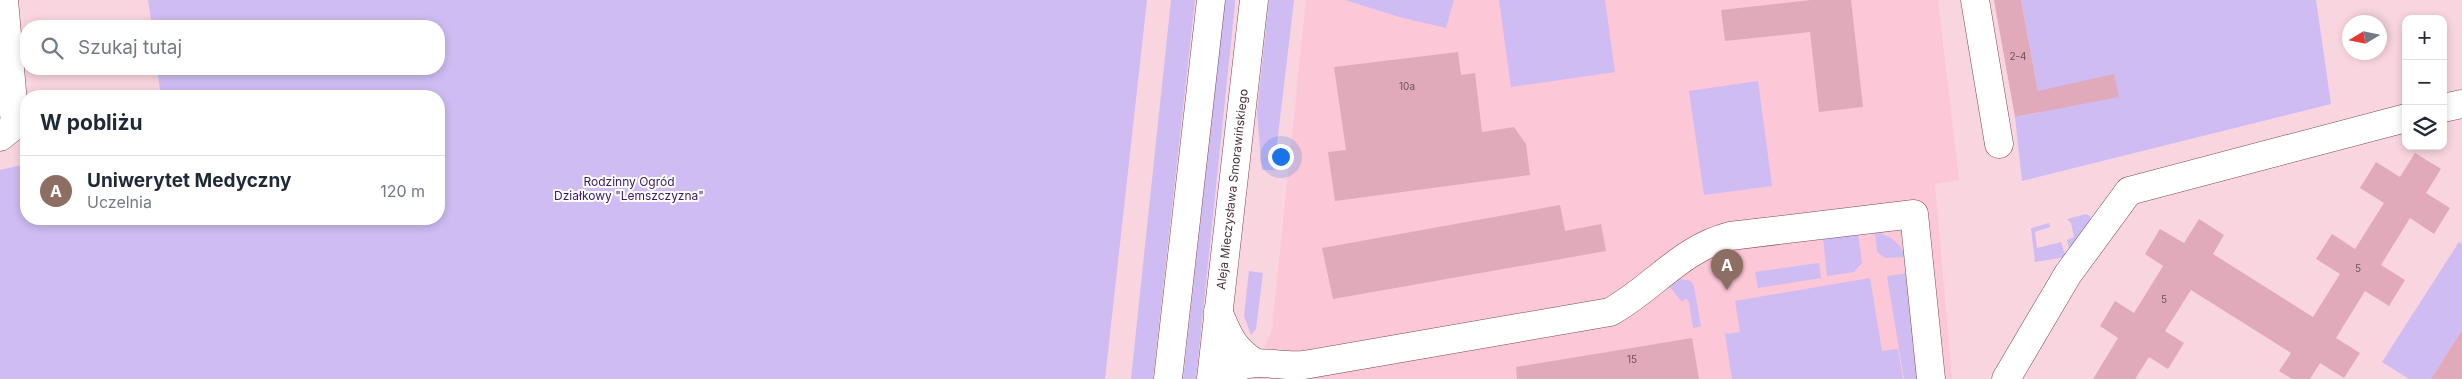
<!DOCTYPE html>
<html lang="pl">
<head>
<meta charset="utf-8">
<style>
  body { margin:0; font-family:Inter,sans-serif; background:#f2f2f3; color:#1f2937 }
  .controls { position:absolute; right:15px; top:15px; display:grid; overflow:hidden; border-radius:10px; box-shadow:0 2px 8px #0003 }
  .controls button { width:45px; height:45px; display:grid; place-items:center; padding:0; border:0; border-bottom:1px solid #e0e1e3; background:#fff; color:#1f2937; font:25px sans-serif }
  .compass { position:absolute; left:2342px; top:15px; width:45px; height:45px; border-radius:50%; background:#fff; box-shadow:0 2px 8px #0003; rotate:260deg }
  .you { position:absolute; left:1280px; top:156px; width:18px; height:18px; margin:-12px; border:4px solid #fff; border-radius:50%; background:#1a73e8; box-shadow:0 0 0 8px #1a73e833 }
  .badge { display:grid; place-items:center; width:32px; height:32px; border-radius:50%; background:#111827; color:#fff; font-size:16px; font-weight:700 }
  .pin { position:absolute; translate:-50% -41px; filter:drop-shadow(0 1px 2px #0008) }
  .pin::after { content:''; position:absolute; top:26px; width:18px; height:15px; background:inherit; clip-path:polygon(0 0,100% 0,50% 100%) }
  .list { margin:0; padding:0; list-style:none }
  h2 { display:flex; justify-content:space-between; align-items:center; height:65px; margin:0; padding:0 20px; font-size:21px }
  h2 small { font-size:16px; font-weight:400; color:#747a83 }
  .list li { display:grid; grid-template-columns:32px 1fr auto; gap:15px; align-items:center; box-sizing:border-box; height:70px; padding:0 20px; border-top:1px solid #e0e1e3 }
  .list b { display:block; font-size:19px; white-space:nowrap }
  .list p { margin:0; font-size:16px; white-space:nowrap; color:#747a83 }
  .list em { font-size:16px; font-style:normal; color:#747a83 }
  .icon { flex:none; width:28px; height:28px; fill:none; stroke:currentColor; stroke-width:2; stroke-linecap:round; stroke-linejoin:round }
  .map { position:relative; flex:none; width:2462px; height:379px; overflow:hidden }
  .search { position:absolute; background:#fff; box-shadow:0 2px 8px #0003; left:20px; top:20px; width:425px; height:55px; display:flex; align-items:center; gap:12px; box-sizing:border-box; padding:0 18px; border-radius:20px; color:#747a83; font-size:19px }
  .panel { position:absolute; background:#fff; box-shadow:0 2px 8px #0003; left:20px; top:90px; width:425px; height:135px; border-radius:20px }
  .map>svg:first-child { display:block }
  .built { fill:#fcc7d6 }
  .green { fill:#cebcf2 }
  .building { fill:#e1aaba }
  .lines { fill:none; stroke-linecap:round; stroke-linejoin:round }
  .minor-casing { stroke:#794958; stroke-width:29 }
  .major-casing { stroke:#794958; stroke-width:29 }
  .minor { stroke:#fff; stroke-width:28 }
  .major { stroke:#fff; stroke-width:28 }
  .labels { text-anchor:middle; stroke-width:4; stroke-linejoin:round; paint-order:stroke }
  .number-label { font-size:10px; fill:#70515a }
  .park-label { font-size:12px; fill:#3a1862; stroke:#fff }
  .street-label { font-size:12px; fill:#4a333a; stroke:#fff }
</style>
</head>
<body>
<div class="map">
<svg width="2462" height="379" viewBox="0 0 2462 379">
  <rect width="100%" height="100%" fill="#f9d5df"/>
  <path class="built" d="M1306 0H1345L1399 17 1446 28 1454 0H1938L1959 180 1935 184 1952 379H1257L1259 361 1272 329Z"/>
  <g class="green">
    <path d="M148 0H1147L1105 379H0V170L26 164V219H439V96H161L157 69H439V26H152Z"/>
    <path d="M1171 0H1195L1153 379H1131Z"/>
    <path d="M1225 0H1235V4L1196 379H1183Z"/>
    <path d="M1269 0H1294L1274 170H1262L1257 112Z"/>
    <path d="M1345 0H1454L1446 28 1399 17Z"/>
    <path d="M1499 0H1605L1615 72 1511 87Z"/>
    <path d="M2021 0H2316L2331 104 2022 181 2015 117 2042 112Z"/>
    <path d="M1758 81 1772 186 1704 195 1689 91Z"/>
    <path d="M2086 214 2090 216 2091 221 2070 253 2067 240 2074 237 2071 223 2067 219Z"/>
    <path d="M2049 223 2050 227 2035 232 2037 248 2061 242 2066 257 2035 262 2031 228Z"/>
    <path d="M1875 232C1889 235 1901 243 1906 257L1885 258 1877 252Z"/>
    <path d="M1858 233 1862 263 1854 272 1827 276 1823 237Z"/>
    <path d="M2459 242 2462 244V330L2431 379H2409L2382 362Z"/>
    <path d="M1819 263 1821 278 1758 288 1755 272Z"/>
    <path d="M1249 271 1263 273 1256 329 1251 335 1244 316Z"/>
    <path d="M1909 273 1919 379H1904L1887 276Z"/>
    <path d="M1870 278 1882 351 1898 349 1903 379H1732L1725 334 1740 332 1735 301Z"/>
    <path d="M1680 279 1691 281 1694 287 1701 326 1693 328 1689 302 1686 298 1682 302 1670 287Z"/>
  </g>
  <g class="building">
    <path d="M1811 0H1851L1863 107 1819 112 1810 32 1725 41 1721 10Z"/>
    <path d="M1994 0H2021L2038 91 2114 74 2119 97 2015 117Z"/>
    <path d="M1458 52 1461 75 1475 73 1482 132 1514 127 1526 144 1530 175 1335 201 1328 152 1346 150 1334 67Z"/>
    <path d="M2415 153 2441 169 2426 193 2450 208 2434 234 2410 218 2381 265 2405 280 2389 306 2365 291 2336 338 2360 353 2344 378 2320 363 2310 379H2292L2279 371 2291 353 2191 290 2165 331 2184 343 2168 369 2149 357 2135 379H2093L2118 338 2100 326 2115 301 2134 313 2163 266 2145 254 2160 229 2184 243 2199 219 2224 235 2213 254 2313 317 2340 274 2316 259 2332 234 2355 249 2384 203 2360 188 2376 162 2400 177Z"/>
    <path d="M1560 205 1565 231 1601 224 1606 251 1333 299 1322 248Z"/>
    <path d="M2462 330V379H2431Z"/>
    <path d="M1692 338 1699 379H1517L1516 367Z"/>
  </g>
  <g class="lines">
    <defs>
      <g id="minor">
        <path d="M1975 0 1999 144"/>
        <path d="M2443 108 2462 104"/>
        <path d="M0 137 15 125 4 0"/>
        <path d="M1218 311C1228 334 1232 348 1254 362"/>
        <path d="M1221 379C1249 352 1271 368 1304 365L1610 312C1652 289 1682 248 1730 236L1914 214 1931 379"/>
        <path d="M2006 379 2068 274 2129 191 2406 118"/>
      </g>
      <g id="major">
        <path d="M1168 379 1211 0"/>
        <path id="s1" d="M1211 379 1254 0"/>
      </g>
    </defs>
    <use href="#minor" class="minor-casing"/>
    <use href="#major" class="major-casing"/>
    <use href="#minor" class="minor"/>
    <use href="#major" class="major"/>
  </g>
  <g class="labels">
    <g class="number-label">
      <text x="2018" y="60">2-4</text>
      <text x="1407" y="90">10a</text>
      <text x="2358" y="272">5</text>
      <text x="2164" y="303">5</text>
      <text x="1632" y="363">15</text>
    </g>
    <g class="park-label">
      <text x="629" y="186">Rodzinny Ogród<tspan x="629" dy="14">Działkowy "Lemszczyzna"</tspan></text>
    </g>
    <g class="street-label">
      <text dy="4" stroke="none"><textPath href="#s1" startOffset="191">Aleja Mieczysława Smorawińskiego</textPath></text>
    </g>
  </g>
</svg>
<div class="controls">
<button>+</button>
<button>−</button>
<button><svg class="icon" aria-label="layers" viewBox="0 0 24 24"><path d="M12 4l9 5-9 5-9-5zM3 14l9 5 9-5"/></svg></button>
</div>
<svg class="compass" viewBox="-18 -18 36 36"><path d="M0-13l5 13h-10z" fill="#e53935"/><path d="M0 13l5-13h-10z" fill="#747a83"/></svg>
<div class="you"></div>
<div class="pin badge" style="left:1727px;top:290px;background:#8d6e63">A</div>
<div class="search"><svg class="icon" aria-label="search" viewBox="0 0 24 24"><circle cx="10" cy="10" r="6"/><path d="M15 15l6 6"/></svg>Szukaj tutaj</div>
<section class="panel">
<h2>W pobliżu<small></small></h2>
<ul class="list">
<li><span class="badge" style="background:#8d6e63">A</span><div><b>Uniwerytet Medyczny</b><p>Uczelnia</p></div><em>120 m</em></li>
</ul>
</section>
</div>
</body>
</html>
